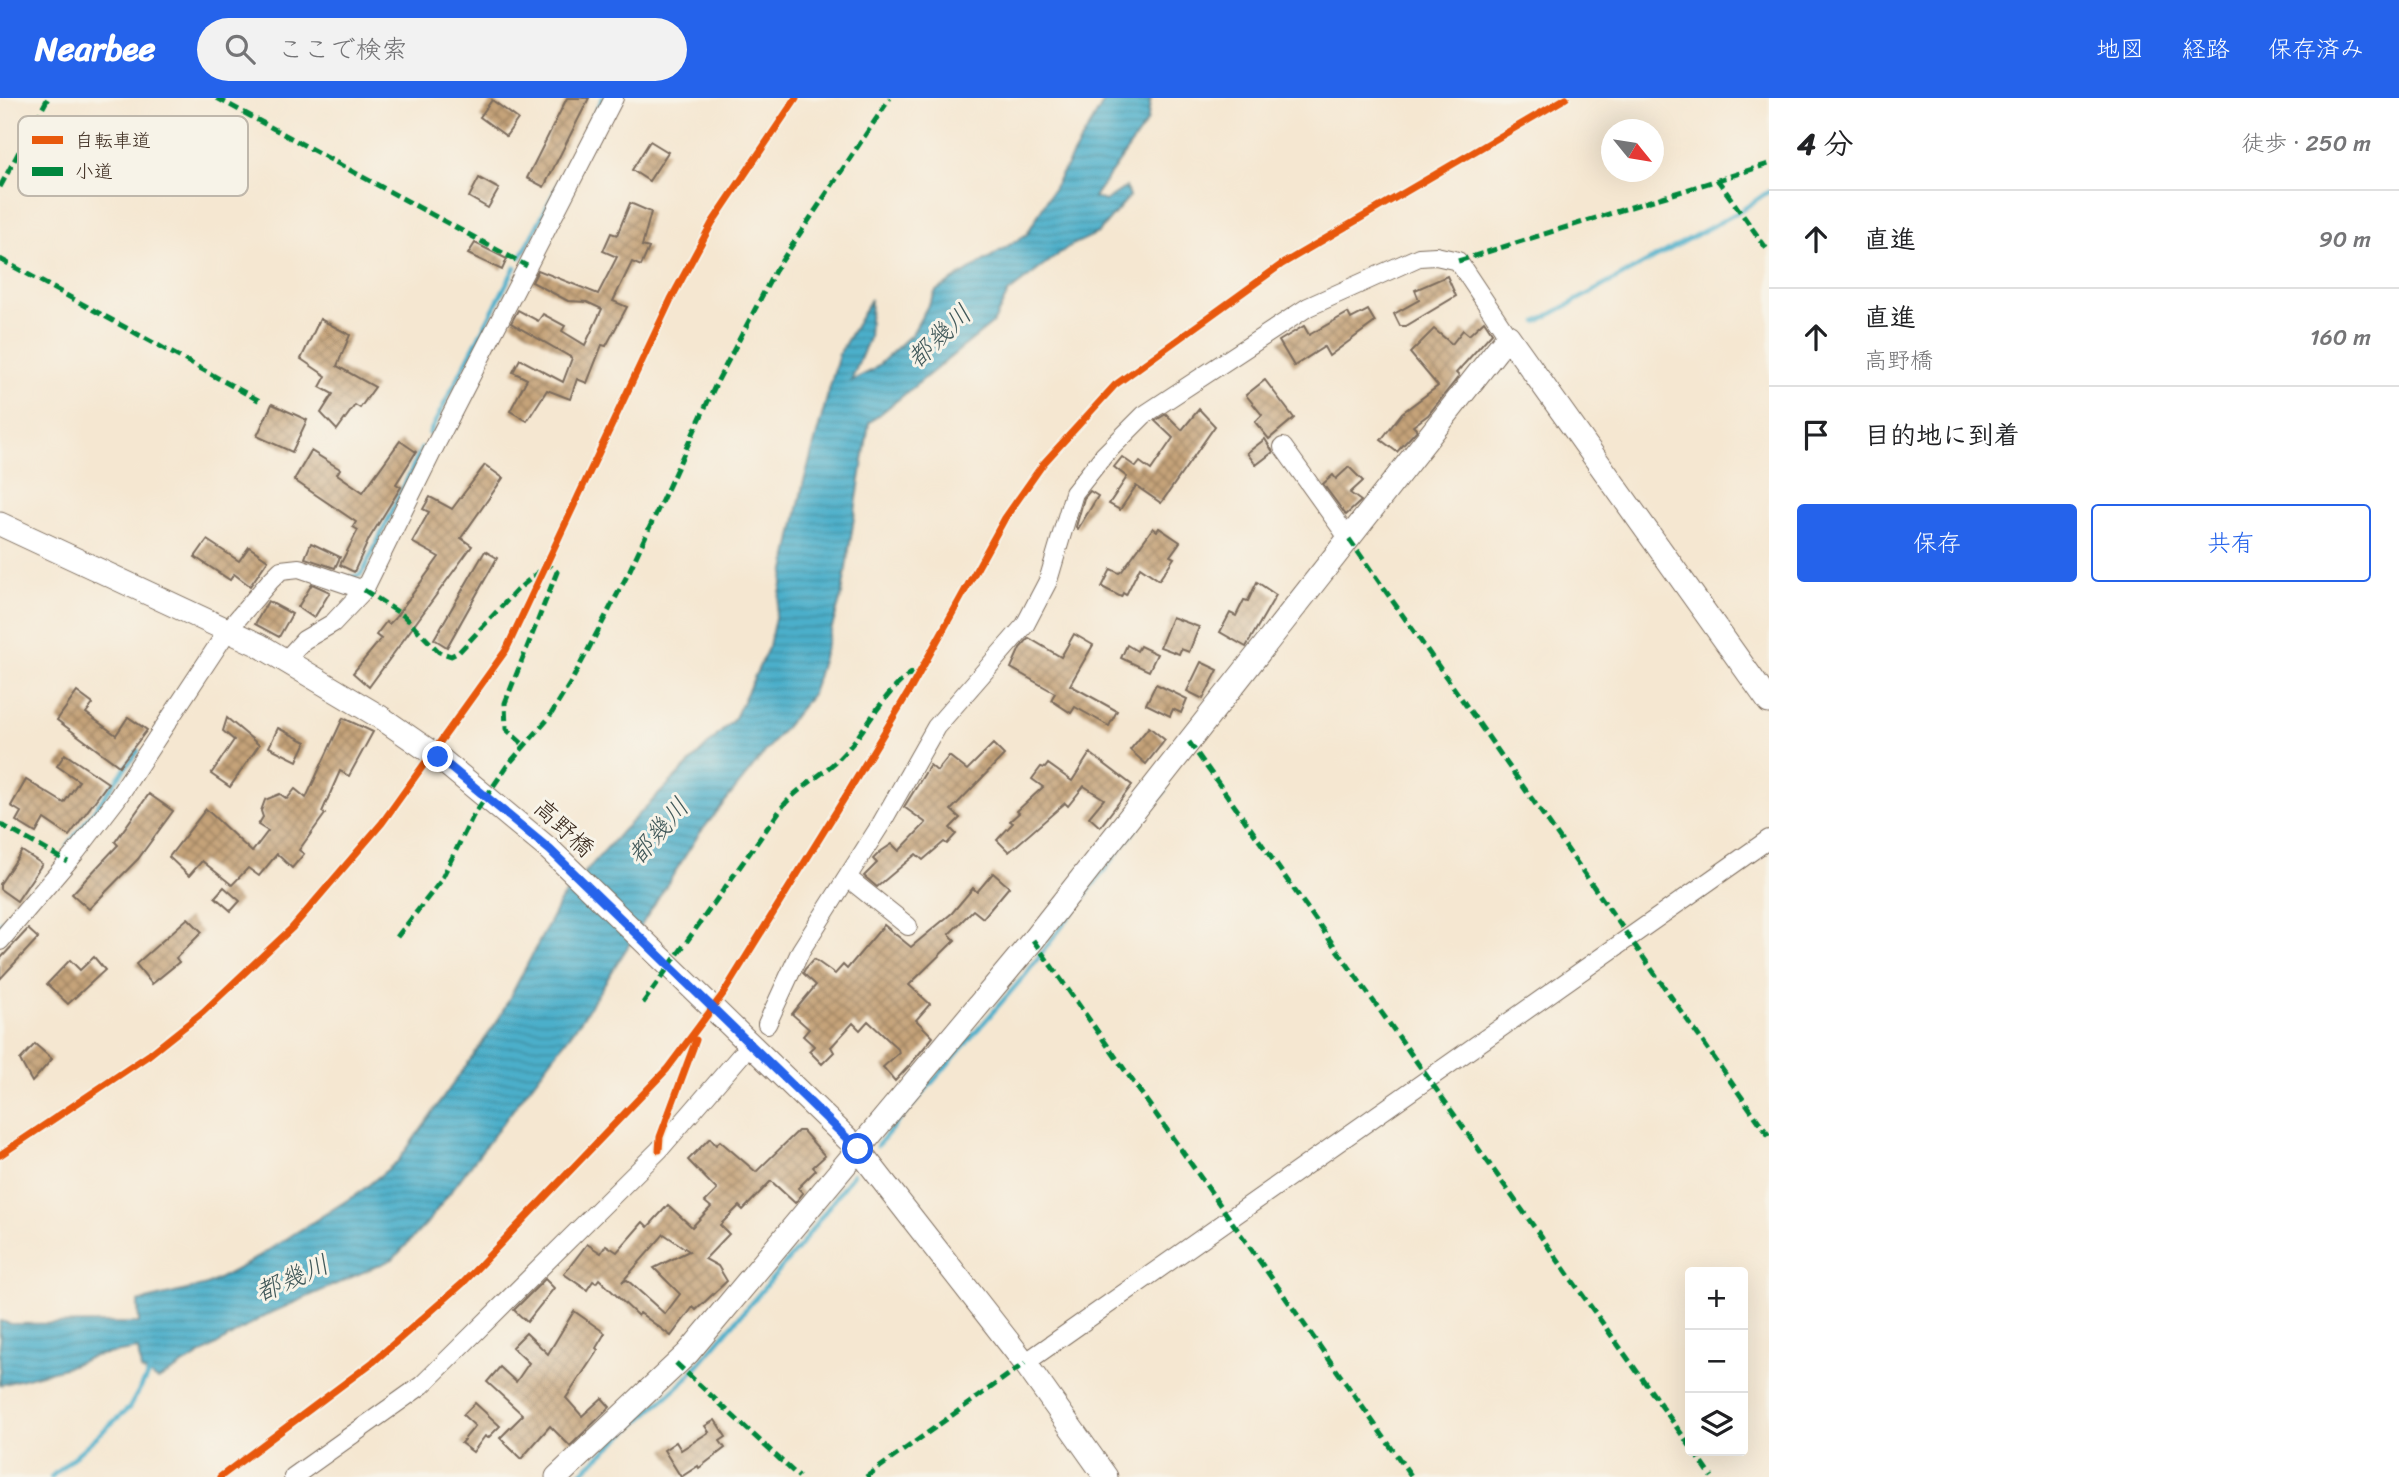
<!DOCTYPE html>
<html lang="ja">
<head>
<meta charset="utf-8">
<style>
  body { margin:0; font-family:Sriracha,"Klee One",sans-serif; background:#f2f2f2; color:#202124 }
  .controls { position:absolute; right:21px; bottom:21px; display:grid; overflow:hidden; border-radius:7px; box-shadow:0 7px 28px #0002 }
  .controls button { width:63px; height:63px; display:grid; place-items:center; padding:0; border:0; border-bottom:2px solid #e0e0e0; background:#fff; color:#202124; font:35px sans-serif }
  .compass { position:absolute; left:1601px; top:21px; width:63px; height:63px; border-radius:50%; background:#fff; box-shadow:0 7px 28px #0002; rotate:120deg }
  .stop { position:absolute; width:21px; height:21px; margin:-16px; border:5px solid #2563eb; border-radius:50%; background:#fff }
  .stop.end { background:#2563eb; border-color:#fff; box-shadow:0 2px 7px #0008 }
  .list { margin:0; padding:0; list-style:none }
  h2 { display:flex; justify-content:space-between; align-items:center; height:91px; margin:0; padding:0 28px; font-size:30px }
  h2 small { font-size:23px; font-weight:400; color:#757577 }
  .list li { display:grid; grid-template-columns:46px 1fr auto; gap:21px; align-items:center; box-sizing:border-box; height:98px; padding:0 28px; border-top:2px solid #e0e0e0 }
  .list b { display:block; font-size:26px; white-space:nowrap }
  .list p { margin:0; font-size:23px; white-space:nowrap; color:#757577 }
  .list em { font-size:23px; font-style:normal; color:#757577 }
  .actions { display:flex; gap:14px; padding:21px 28px }
  .actions a { flex:1; padding:16px 0; border:2px solid #2563eb; border-radius:7px; text-align:center; font-size:24px; color:#2563eb }
  .actions .main { background:#2563eb; color:#fff }
  .icon { flex:none; width:38px; height:38px; fill:none; stroke:currentColor; stroke-width:2; stroke-linecap:round; stroke-linejoin:round }
  .map { position:relative; flex:none; width:1769px; height:1379px; overflow:hidden }
  header { display:flex; align-items:center; gap:42px; box-sizing:border-box; height:98px; padding:0 35px; background:#2563eb; color:#fff }
  header strong { font-size:33px }
  nav { display:flex; gap:38px; margin-inline-start:auto; font-size:24px }
  .search { width:490px; height:63px; background:#f2f2f2; display:flex; align-items:center; gap:18px; box-sizing:border-box; padding:0 24px; border-radius:38px; color:#757577; font-size:26px }
  main { display:flex }
  aside { flex:1; background:#fff }
  .map>svg:first-child { display:block }
  .water { fill:url(#water-rules); stroke:#436c74; stroke-width:2 }
  .lines { fill:none; stroke-linecap:round; stroke-linejoin:round }
  .stream { stroke:#4bafca; stroke-width:4.5 }
  .building { fill:url(#building-cross-hatch); fill-rule:evenodd }
  .minor-casing { stroke:#7c6c5d; stroke-width:20 }
  .tertiary-casing { stroke:#7c6c5d; stroke-width:25 }
  .minor { stroke:#fff; stroke-width:18 }
  .tertiary { stroke:#fff; stroke-width:23 }
  .quiet { stroke:#00873e; stroke-width:5; stroke-dasharray:10 5; stroke-linecap:butt }
  .cycleway-casing { stroke:#f7f3e8; stroke-width:11 }
  .cycleway { stroke:#e8590c; stroke-width:7 }
  .route { stroke:#2563eb; stroke-width:9 }
  .labels { text-anchor:middle; stroke-width:6; stroke-linejoin:round; paint-order:stroke }
  .street-label { font-size:24px; fill:#3b2a1e; stroke:#f7f3e8 }
  .water-label { font-size:26px; font-style:italic; fill:#41595a; stroke:#f7f3e8 }
  .key { fill:#f7f3e8; stroke:#bfb7ab; stroke-width:2 }
  .key-label { font-size:19px; fill:#3b2a1e }
</style>
</head>
<body>
<header>
<strong>Nearbee</strong>
<div class="search"><svg class="icon" aria-label="search" viewBox="0 0 24 24"><circle cx="10" cy="10" r="6"/><path d="M15 15l6 6"/></svg>ここで検索</div>
<nav><a>地図</a><a>経路</a><a>保存済み</a></nav>
</header>
<main>
<div class="map">
<svg width="1769" height="1379" viewBox="0 0 1769 1379">
  <defs>
    <pattern id="water-rules" width="6" height="5" patternUnits="userSpaceOnUse" patternTransform="scale(1.75)"><rect width="6" height="5" fill="#4bafca"/><path d="M0 2.5h6" fill="none" stroke="#408fa3"/></pattern>
    <pattern id="building-cross-hatch" width="8" height="8" patternUnits="userSpaceOnUse" patternTransform="scale(1.75)"><rect width="8" height="8" fill="#c5a379"/><path d="M0 0l8 8M0 8l8-8" fill="none" stroke="#a18563"/></pattern>
  </defs>
  <rect width="100%" height="100%" fill="#f7f3e8"/>
  <filter id="ink" filterUnits="userSpaceOnUse"><feTurbulence type="fractalNoise" baseFrequency=".0143" numOctaves="2"/><feDisplacementMap in="SourceGraphic" scale="14" xChannelSelector="R" yChannelSelector="G"/><feConvolveMatrix kernelMatrix="1 2 1 2 8 2 1 2 1" color-interpolation-filters="sRGB"/></filter>
  <filter id="wash" filterUnits="userSpaceOnUse"><feTurbulence type="fractalNoise" baseFrequency=".00686" numOctaves="4" result="noise"/><feDisplacementMap in="SourceGraphic" scale="28" xChannelSelector="R" yChannelSelector="G"/><feGaussianBlur stdDeviation="1.57" result="paint"/><feColorMatrix in="noise" values="0 0 0 0 0 0 0 0 0 0 0 0 0 0 0 0 0 1.4 0 .05"/><feComposite in="paint" operator="in"/></filter>
  <g filter="url(#wash)">
    <rect width="100%" height="100%" fill="#f5e7d1"/>
    <path class="water" d="M1106 0H1151L1147 24 1094 99 1105 103 1126 89 1129 99 1098 135 1068 149 1008 195 994 224 869 325 842 496 812 596 699 736 582 921 426 1126 393 1161 266 1217 158 1282 141 1272 138 1251 94 1258 64 1270 0 1287V1223L11 1226 139 1225 138 1204 207 1187 245 1167 360 1094 398 1063 497 924 562 800 622 733 735 620 769 548 803 387 839 256 871 201 869 240 851 283 873 272 912 236 936 193 1027 136Z"/>
    <g class="lines">
      <g class="stream">
        <path d="M521 159 603 0"/>
        <path d="M1537 224 1742 112 1769 93"/>
        <path d="M429 336 515 169"/>
        <path d="M349 480 360 477 365 470 422 350"/>
        <path d="M67 749 138 653"/>
        <path d="M0 827 17 808"/>
        <path d="M877 1048 1026 876 1165 692"/>
        <path d="M51 1379 129 1310 150 1273"/>
        <path d="M576 1379 685 1282 800 1148 853 1076"/>
      </g>
    </g>
    <g id="blocks">
      <g class="building">
        <path d="M567 0H589L544 89 527 80Z"/>
        <path d="M492 2 518 21 506 38 480 19Z"/>
        <path d="M650 43 668 54 649 83 632 72Z"/>
        <path d="M479 80 499 91 488 110 469 99Z"/>
        <path d="M630 105 651 114 642 148 649 150 641 168 632 164 613 203 627 209 606 248 602 247 587 285 577 281 570 301 547 292 527 323 510 313 527 281 513 274 520 261 563 284 572 260 511 225 518 212 538 223 543 216 565 228 562 233 585 247 602 211 587 204 568 203 532 184 538 172 598 196 617 159 603 153 611 135 617 137Z"/>
        <path d="M475 145 507 161 502 172 468 156Z"/>
        <path d="M1447 178 1456 198 1406 228H1400L1394 216 1419 202 1415 192Z"/>
        <path d="M1368 212 1375 224 1329 258 1324 249 1294 268 1279 243 1304 228 1309 237 1348 215 1351 221Z"/>
        <path d="M320 221 350 237 337 268 375 289 360 310 355 307 337 332 321 315 333 296 320 289 326 278 301 261Z"/>
        <path d="M1484 223 1492 235 1456 275 1459 278 1428 317 1413 328 1417 332 1397 354 1381 342 1402 315 1438 288 1410 255 1434 231 1452 246 1463 232 1469 237Z"/>
        <path d="M1265 282 1294 320 1269 341 1255 324 1262 317 1246 297Z"/>
        <path d="M272 306 307 322 292 354 257 338Z"/>
        <path d="M1199 311 1215 328 1161 405 1136 388 1120 412 1109 406 1127 379 1114 369 1122 359 1136 369 1140 364 1151 372 1173 340 1155 323 1166 316 1182 332Z"/>
        <path d="M1265 341 1273 354 1256 367 1247 355Z"/>
        <path d="M400 343 416 354 396 386 401 389 369 441 354 474 340 467 358 432 353 429 356 424 294 382 311 353 340 371 337 376 363 394Z"/>
        <path d="M485 367 503 380 461 440 472 448 369 589 353 575 381 541 376 537 386 524 389 526 395 520 439 459 412 444 429 414 423 411 430 399 452 411Z"/>
        <path d="M1349 369 1363 383 1350 395 1361 403 1346 417 1323 386 1333 377 1336 381Z"/>
        <path d="M1090 393 1098 398 1078 431 1076 429 1084 400Z"/>
        <path d="M1153 430 1157 433 1159 430 1180 444 1170 458 1174 460 1159 482 1140 469 1126 497 1123 495 1121 499 1102 489 1111 471 1119 475 1122 473Z"/>
        <path d="M207 442 239 463 249 449 268 462 250 488 234 476 230 482 195 459Z"/>
        <path d="M311 445 340 459 335 470 305 460Z"/>
        <path d="M485 453 497 460 447 549 434 541Z"/>
        <path d="M1257 484 1276 497 1246 549 1220 534 1230 515 1236 518 1244 502 1248 503Z"/>
        <path d="M312 486 330 494 314 520 298 509Z"/>
        <path d="M268 503 292 516 279 539 255 526Z"/>
        <path d="M1172 519 1199 529 1189 554 1181 551 1179 556 1160 549Z"/>
        <path d="M1074 536 1093 547 1070 587 1117 613 1109 628 1075 609 1071 615 1051 602 1055 595 1011 570 1020 550 1029 540 1061 559Z"/>
        <path d="M1127 547 1137 553 1140 548 1157 556 1149 573 1121 560Z"/>
        <path d="M1201 564 1218 572 1203 601 1187 593Z"/>
        <path d="M1156 586 1187 601 1181 615 1173 611 1170 618 1146 606Z"/>
        <path d="M77 594 93 606 86 615 116 637 128 619 147 632 119 668 57 622Z"/>
        <path d="M227 620 259 647 230 689 211 676 234 642 223 633Z"/>
        <path d="M343 620 373 634 349 678 340 673 322 714 325 716 299 752 304 756 292 770 277 756 259 778 248 770 232 787 202 763 189 778 169 759 206 711 252 754 268 733 258 727 263 719 261 713 265 702 280 696 287 701 295 691 306 700Z"/>
        <path d="M1149 629 1165 642 1146 666 1130 652Z"/>
        <path d="M278 630 306 644 297 663 269 649Z"/>
        <path d="M993 646 1004 657 951 712 960 720 950 730 956 736 947 746 944 744 923 762 916 756 877 789 864 778 877 765 873 761 880 754 892 746 899 753 926 725 904 709 930 667 937 673 949 658 967 672Z"/>
        <path d="M1090 655 1132 687 1100 729 1089 719 1104 701 1084 688 1068 708 1065 705 1009 754 997 742 1013 725 1010 723 1019 715 1017 713 1043 689 1032 681 1041 669 1045 670 1048 666 1072 683Z"/>
        <path d="M65 656 108 685 69 738 44 721 36 735 16 723 21 714 11 708 26 682 64 705 79 683 57 668Z"/>
        <path d="M149 696 173 713 138 761 89 811 72 796 118 747 115 744Z"/>
        <path d="M22 753 42 766 17 803 0 791V786Z"/>
        <path d="M993 775 1009 789 983 820 973 812 949 836 955 842 909 887 930 906 916 922 933 939 909 968 895 983 883 969 899 955 898 951 868 923 860 932 853 925 831 949 834 954 822 966 809 953 814 948 803 938 809 931 792 916 816 887 803 875 805 871 814 861 835 876 843 867 847 871 884 827 911 849 952 815 973 790 977 794Z"/>
        <path d="M224 789 240 803 231 813 215 799Z"/>
        <path d="M188 820 202 834 176 860 179 864 152 886 136 866Z"/>
        <path d="M28 831 38 840 0 881V861Z"/>
        <path d="M94 859 105 872 68 906 47 886 70 862 80 872Z"/>
        <path d="M35 946 52 961 32 984 20 962Z"/>
        <path d="M798 1033H803L825 1058 813 1069 816 1072 798 1090 803 1095 795 1105 771 1083 743 1112 739 1108 720 1127 729 1136 705 1161 718 1168 727 1183 696 1212 693 1209 671 1238 640 1215 638 1218 599 1181 596 1185 593 1183 587 1192 564 1176 587 1146 601 1155 606 1147 617 1154 643 1124 648 1129 668 1107 692 1129 711 1109 705 1104 717 1092 688 1062 710 1040 716 1047 720 1043 756 1074ZM664 1136 689 1153 654 1170 680 1196 665 1216 627 1182 622 1184Z"/>
        <path d="M545 1181 554 1190 527 1224 514 1212Z"/>
        <path d="M574 1213 605 1235 596 1250 598 1252 566 1300 582 1318 602 1300 610 1309 570 1348 550 1328 521 1361 500 1340 523 1317 487 1284 500 1269 516 1284 529 1265 512 1249 526 1235 548 1256Z"/>
        <path d="M475 1305 500 1328 488 1340 485 1338 473 1354 461 1345 475 1328 463 1317Z"/>
        <path d="M715 1322 726 1339 720 1343 725 1350 699 1370 698 1368 681 1379 664 1352 676 1344 681 1352 709 1334 705 1328Z"/>
      </g>
    </g>
  </g>
  <g filter="url(#ink)">
    <use href="#blocks" fill-opacity="0" stroke="#7c6c5d" stroke-width="2"/>
    <g class="lines">
      <defs>
        <g id="minor">
          <path d="M1283 349 1349 441"/>
          <path d="M286 562 304 542 333 525 364 492 435 348 614 0"/>
          <path d="M848 780 908 828"/>
          <path d="M0 843 76 754 116 702 228 532 270 483 281 472 299 470 364 492"/>
          <path d="M767 926 801 852 881 726 936 629 1025 527 1048 483 1074 395 1104 357 1144 317 1308 209 1419 159 1436 158 1458 163 1508 238"/>
          <path d="M1025 1265 1769 741"/>
          <path d="M293 1379 422 1287 659 1052 741 957"/>
        </g>
        <g id="tertiary">
          <path d="M0 426 259 547 380 619 432 655"/>
          <path d="M438 659 550 752 858 1051 1025 1265 1106 1379"/>
          <path d="M557 1379 688 1255 1033 842 1508 238 1769 604"/>
        </g>
      </defs>
      <use href="#minor" class="minor-casing"/>
      <use href="#tertiary" class="tertiary-casing"/>
      <use href="#minor" class="minor"/>
      <use href="#tertiary" class="tertiary"/>
      <g class="quiet">
        <path d="M217 0 527 168"/>
        <path d="M1717 81 1769 154"/>
        <path d="M0 89 48 0"/>
        <path d="M0 161 260 303"/>
        <path d="M1458 163 1769 66"/>
        <path d="M1349 441 1769 1038"/>
        <path d="M364 492 404 518 439 554 451 558 459 554 517 492 548 466 557 474 505 605 506 631 525 648"/>
        <path d="M1189 644 1690 1348"/>
        <path d="M0 726 68 764"/>
        <path d="M397 839 440 784 473 718 507 668 548 621 571 584 628 476 716 286 775 173 890 0"/>
        <path d="M1033 842 1412 1379"/>
        <path d="M643 905 783 708C798 690 816 681 833 666 866 638 880 593 919 570"/>
        <path d="M676 1265 799 1379"/>
        <path d="M1694 1353 1712 1379"/>
        <path d="M866 1379 1025 1265"/>
      </g>
      <defs>
        <g id="cycleway">
          <path d="M659 1052 660 1039 696 942"/>
          <path d="M0 1057 149 957 203 914 292 830 382 725 506 552 671 201 712 125 796 0"/>
          <path d="M220 1379 373 1264 463 1185 667 971 723 896 847 696 911 590 1005 420 1043 366 1115 287 1282 166 1566 0"/>
        </g>
      </defs>
      <use href="#cycleway" class="cycleway-casing"/>
      <use href="#cycleway" class="cycleway"/>
    </g>
  </g>
  <g class="lines" filter="url(#ink)">
    <path class="route" d="M438 659 550 752 858 1051"/>
  </g>
  <g class="labels">
    <g class="street-label">
      <text transform="translate(564 730) rotate(43)" y="8">高野橋</text>
    </g>
    <g class="water-label">
      <text transform="translate(939 238) rotate(-44)" y="9">都幾川</text>
      <text transform="translate(658 733) rotate(-49)" y="9">都幾川</text>
      <text transform="translate(292 1180) rotate(-24)" y="9">都幾川</text>
    </g>
  </g>
  <rect x="18" y="18" width="230" height="80" rx="10" class="key"/>
  <rect x="32" y="38" width="31" height="8" fill="#e8590c"/>
  <rect x="32" y="69" width="31" height="9" fill="#00873e"/>
  <g class="key-label">
    <text x="75" y="49">自転車道</text>
    <text x="75" y="80">小道</text>
  </g>
</svg>
<div class="controls">
<button>+</button>
<button>−</button>
<button><svg class="icon" aria-label="layers" viewBox="0 0 24 24"><path d="M12 4l9 5-9 5-9-5zM3 14l9 5 9-5"/></svg></button>
</div>
<svg class="compass" viewBox="-18 -18 36 36"><path d="M0-13l5 13h-10z" fill="#e53935"/><path d="M0 13l5-13h-10z" fill="#757577"/></svg>
<div class="stop" style="left:858px;top:1051px"></div>
<div class="stop end" style="left:438px;top:659px"></div>
</div>
<aside>
<h2>4 分<small>徒歩 · 250 m</small></h2>
<ul class="list">
<li><svg class="icon" aria-label="ahead" viewBox="0 0 24 24"><path d="M12 20V5M6 11l6-6 6 6"/></svg><div><b>直進</b></div><em>90 m</em></li>
<li><svg class="icon" aria-label="ahead" viewBox="0 0 24 24"><path d="M12 20V5M6 11l6-6 6 6"/></svg><div><b>直進</b><p>高野橋</p></div><em>160 m</em></li>
<li><svg class="icon" aria-label="arrive" viewBox="0 0 24 24"><path d="M6 21V4h12l-3 4 3 4H6"/></svg><div><b>目的地に到着</b></div></li>
</ul>
<div class="actions"><a class="main">保存</a><a>共有</a></div>
</aside>
</main>
</body>
</html>
